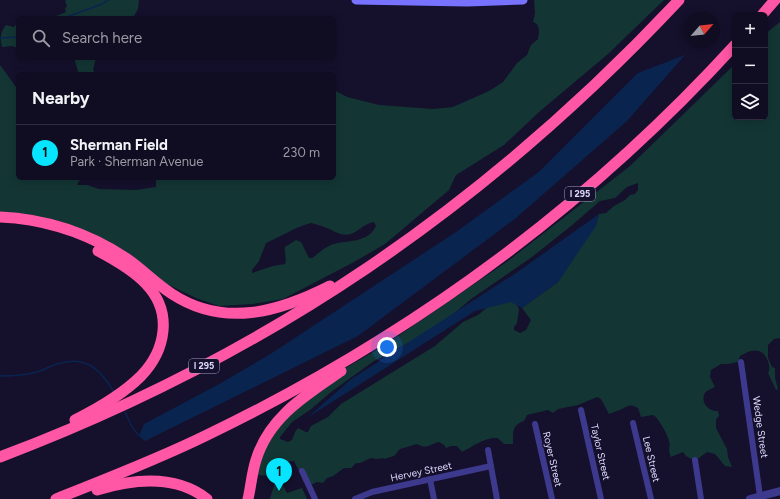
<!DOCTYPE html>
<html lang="en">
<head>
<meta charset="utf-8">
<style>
  body { margin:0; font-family:Figtree,sans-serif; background:#1e1a2e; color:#f1f3f6 }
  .controls { position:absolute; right:12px; top:12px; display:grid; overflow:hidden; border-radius:6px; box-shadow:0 2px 10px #0003 }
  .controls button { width:36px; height:36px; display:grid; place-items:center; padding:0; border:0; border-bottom:1px solid #302c3f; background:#100c21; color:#f1f3f6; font:20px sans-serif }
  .compass { position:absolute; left:684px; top:12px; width:36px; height:36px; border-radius:50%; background:#100c21; box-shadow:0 2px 10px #0003; rotate:62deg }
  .you { position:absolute; left:387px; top:347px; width:14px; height:14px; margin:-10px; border:3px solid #fff; border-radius:50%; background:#1a73e8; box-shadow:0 0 0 6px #1a73e833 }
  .badge { display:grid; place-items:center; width:26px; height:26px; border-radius:50%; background:#07e4ff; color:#111; font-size:13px; font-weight:700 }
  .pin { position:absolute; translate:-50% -33px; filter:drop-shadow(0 1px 2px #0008) }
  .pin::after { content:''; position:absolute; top:21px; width:14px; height:12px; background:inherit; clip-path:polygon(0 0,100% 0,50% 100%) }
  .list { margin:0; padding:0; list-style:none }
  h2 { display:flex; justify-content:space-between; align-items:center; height:52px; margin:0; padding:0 16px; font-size:17px }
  h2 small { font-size:13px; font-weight:400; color:#9c9ba5 }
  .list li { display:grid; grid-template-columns:26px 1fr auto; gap:12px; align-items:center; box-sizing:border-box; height:56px; padding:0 16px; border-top:1px solid #302c3f }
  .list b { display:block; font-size:15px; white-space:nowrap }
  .list p { margin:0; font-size:13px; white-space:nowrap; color:#9c9ba5 }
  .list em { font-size:13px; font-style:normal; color:#9c9ba5 }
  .icon { flex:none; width:22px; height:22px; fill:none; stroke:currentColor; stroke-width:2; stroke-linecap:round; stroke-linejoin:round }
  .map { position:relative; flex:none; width:780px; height:499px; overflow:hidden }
  .search { position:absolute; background:#100c21; box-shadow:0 2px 10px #0003; left:16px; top:16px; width:320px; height:44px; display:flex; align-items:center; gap:10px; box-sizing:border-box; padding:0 14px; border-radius:6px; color:#9c9ba5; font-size:15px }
  .panel { position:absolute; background:#100c21; box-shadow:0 2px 10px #0003; left:16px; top:72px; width:320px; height:108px; border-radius:6px }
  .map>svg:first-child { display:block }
  .green { fill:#133635; fill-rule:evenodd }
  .water { fill:#0a2450 }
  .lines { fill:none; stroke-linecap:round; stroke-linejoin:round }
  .stream { stroke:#0a2450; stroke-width:1.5 }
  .minor { stroke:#3d398d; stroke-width:6 }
  .tertiary { stroke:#3d398d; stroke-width:8 }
  .secondary { stroke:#7772ff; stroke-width:9 }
  .motorway { stroke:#ff56a5; stroke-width:11 }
  .labels { text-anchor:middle; stroke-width:3; stroke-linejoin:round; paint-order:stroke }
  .shield { fill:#15102c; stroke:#a29ec0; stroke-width:1 }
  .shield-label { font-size:9px; font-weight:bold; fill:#dfdbff }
  .street-label { font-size:10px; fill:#dfdbff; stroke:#15102c }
</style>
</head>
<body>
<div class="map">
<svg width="780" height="499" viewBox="0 0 780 499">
  <rect width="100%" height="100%" fill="#15102c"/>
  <g class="green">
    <path d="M67 0H139L138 9 133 18H51L66 12 65 9 67 6 65 1Z"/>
    <path d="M534 0H664L608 54 539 112 504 145 456 175 449 190 385 244 354 262 283 299 253 304 219 306 196 298 167 284 73 232 0 217V66H1L16 87 18 85V178H81L77 185H87L99 189 136 190 156 187V178H334V90L347 97 379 105 433 109 453 107 489 91 503 82 517 63 527 55 531 45 538 39C539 32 541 25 533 22L535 13ZM311 223C316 224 322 226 327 228 334 231 342 237 351 234 359 231 365 223 374 222L376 226C368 243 349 240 334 244 326 246 318 254 312 258H309L301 242 296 240 285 247C284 252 287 259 285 264L273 266 252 273V270L259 261 266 243C282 236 295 227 311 223Z"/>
    <path d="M18 22V48L12 46 2 47C0 38 0 33 6 25L14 27Z"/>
    <path d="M780 22V338L774 339 768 345V358L772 367 775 368V378L778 389 776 390 768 373C772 367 766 353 759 351 753 349 745 353 740 356L738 362 728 364H721L711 370 710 377 715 387C711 389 705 391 704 395 701 404 710 412 718 411L719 416 716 419V428L727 449 728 457 732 467 725 466 715 454 707 452 696 460 695 461 686 456 683 452 671 457C667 449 671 447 669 441 667 433 661 424 656 417L653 415 641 417 638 408C631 404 629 405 622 409 618 411 613 412 609 414L601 399 597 397 578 405 558 409 553 413 548 410 527 415 524 421C512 425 513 431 513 444H504L498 438C484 437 474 446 462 452L457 446H451L446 448 444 445 439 442C429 444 428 450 417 444L400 449 394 456 384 459 383 458 377 459 371 458 360 463H356L351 468H344L333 476 327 478 323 483 317 482 307 487 294 461C281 462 278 464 271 473V476L257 475 267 434 342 370 382 347 508 261 630 166 735 64V117H765V34ZM638 183V190L635 194 630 195 625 200 614 206 606 213 599 214 596 224 558 282 522 308 531 320 526 330 520 333 514 330V327L517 323 519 309 516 304 500 297 478 315 463 322 435 346 341 404 328 417 311 426 308 432H306L298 428 295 432 292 440 288 442 280 439V437L292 422 310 410 331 392 374 361 438 327 471 299 532 257 571 226 600 201 615 198 627 187Z"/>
    <path d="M74 58H96L93 70 96 74H79Z"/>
    <path d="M279 479 287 493 302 488 307 499H270L275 482Z"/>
  </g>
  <g class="water">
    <path d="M685 55 627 121 516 218 358 336 145 441 139 436 144 424 221 383 272 353 456 232 540 171 638 73Z"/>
    <path d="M599 214 596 226 558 282 522 308 511 302 475 311 307 418 350 380 516 273Z"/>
  </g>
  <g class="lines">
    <g class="stream">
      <path d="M64 18 102 4 108 0"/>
      <path d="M0 38 18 37"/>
      <path d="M0 376C11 376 26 375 37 372 44 370 50 366 57 364 86 355 100 369 114 392"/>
      <path d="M125 412 132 427 139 436"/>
    </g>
    <g class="minor">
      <path d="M741 362 760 496"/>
      <path d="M581 410 601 499"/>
      <path d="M633 423 651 499"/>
      <path d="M535 424 552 499"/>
      <path d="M488 450 497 499"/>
      <path d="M695 460 701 499"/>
      <path d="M302 471 315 499"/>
      <path d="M430 479 434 499"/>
      <path d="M355 499 372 492 491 466"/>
    </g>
    <path class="tertiary" d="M750 499 780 491"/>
    <path class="secondary" d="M356 0 467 2 523 0"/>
    <g class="motorway">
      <path d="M762 15 775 0"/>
      <path d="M0 217C45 219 88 233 126 258 142 269 155 283 172 294 224 328 279 312 330 286"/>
      <path d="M75 420C99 408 122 395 141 376 166 350 173 312 146 284 133 270 115 260 98 251"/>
      <path d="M0 457C265 357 485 207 679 0"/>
      <path d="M97 490C133 479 175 474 207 499"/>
      <path d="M56 499C106 479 156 460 205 436 405 340 585 209 735 45"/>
      <path d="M248 499C251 486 252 472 256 460 269 417 306 395 341 371"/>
    </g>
  </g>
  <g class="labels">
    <g class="shield">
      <rect x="565" y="187" width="30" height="14" rx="3"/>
      <rect x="189" y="359" width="30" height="14" rx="3"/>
    </g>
    <g class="shield-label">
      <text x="580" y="197">I 295</text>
      <text x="204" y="369">I 295</text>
    </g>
    <g class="street-label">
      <text transform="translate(761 427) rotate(82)" y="4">Wedge Street</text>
      <text transform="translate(601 452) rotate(77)" y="4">Taylor Street</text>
      <text transform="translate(553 459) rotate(77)" y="4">Royer Street</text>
      <text transform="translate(652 459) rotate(77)" y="4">Lee Street</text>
      <text transform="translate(421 471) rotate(-12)" y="4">Hervey Street</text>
    </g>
  </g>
</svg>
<div class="controls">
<button>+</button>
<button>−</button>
<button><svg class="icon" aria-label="layers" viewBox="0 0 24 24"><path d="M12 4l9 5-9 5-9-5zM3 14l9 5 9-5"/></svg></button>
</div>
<svg class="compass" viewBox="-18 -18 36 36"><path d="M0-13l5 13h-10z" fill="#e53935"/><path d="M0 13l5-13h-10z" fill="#9c9ba5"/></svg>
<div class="you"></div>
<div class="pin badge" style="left:279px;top:491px">1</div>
<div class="search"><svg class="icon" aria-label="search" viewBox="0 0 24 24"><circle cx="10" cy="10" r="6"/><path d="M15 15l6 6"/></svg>Search here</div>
<section class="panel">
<h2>Nearby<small></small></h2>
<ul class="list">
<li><span class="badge">1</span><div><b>Sherman Field</b><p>Park · Sherman Avenue</p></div><em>230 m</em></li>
</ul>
</section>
</div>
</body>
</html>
